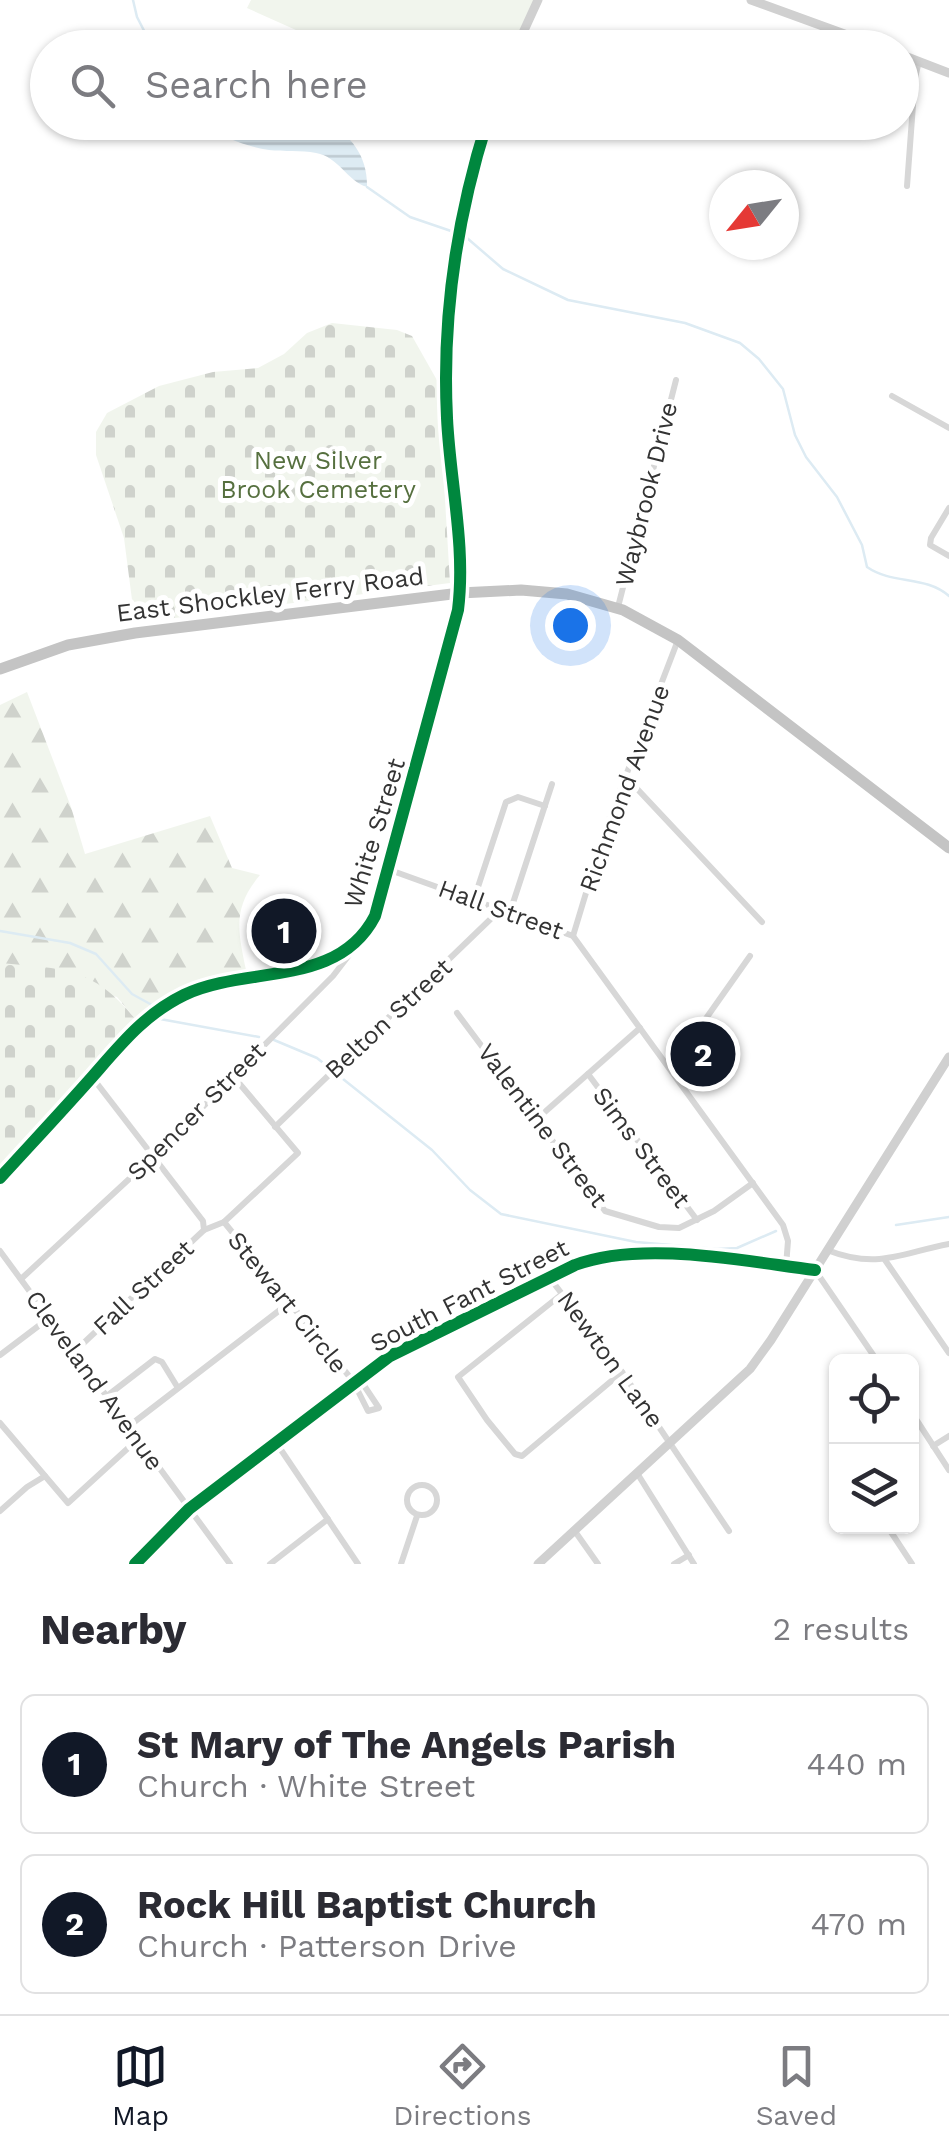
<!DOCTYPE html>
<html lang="en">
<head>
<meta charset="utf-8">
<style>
  body { margin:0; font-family:"Work Sans",sans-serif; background:#f2f2f3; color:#2b2b33 }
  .controls { position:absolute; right:30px; bottom:30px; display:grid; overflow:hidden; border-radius:15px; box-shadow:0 2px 8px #0004 }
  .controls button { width:90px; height:90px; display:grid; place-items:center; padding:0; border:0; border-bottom:2px solid #e1e1e2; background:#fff; color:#2b2b33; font:50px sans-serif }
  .compass { position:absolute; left:709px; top:170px; width:90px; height:90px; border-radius:50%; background:#fff; box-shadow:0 2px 8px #0004; rotate:240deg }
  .you { position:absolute; left:570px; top:625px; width:35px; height:35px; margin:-25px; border:8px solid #fff; border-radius:50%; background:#1a73e8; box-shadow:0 0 0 15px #1a73e833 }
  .badge { display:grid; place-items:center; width:65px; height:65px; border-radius:50%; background:#111827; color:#fff; font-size:32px; font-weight:700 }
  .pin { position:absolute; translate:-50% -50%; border:5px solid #fff; box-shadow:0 2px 10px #0006 }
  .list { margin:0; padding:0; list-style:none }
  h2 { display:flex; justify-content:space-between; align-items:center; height:130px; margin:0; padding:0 40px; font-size:42px }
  h2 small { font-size:32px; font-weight:400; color:#7c7c81 }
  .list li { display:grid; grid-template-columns:65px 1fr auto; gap:30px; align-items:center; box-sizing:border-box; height:140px; margin:0 20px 20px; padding:0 20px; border:2px solid #e1e1e2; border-radius:15px }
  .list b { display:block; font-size:38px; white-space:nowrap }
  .list p { margin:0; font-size:32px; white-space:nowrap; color:#7c7c81 }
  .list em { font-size:32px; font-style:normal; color:#7c7c81 }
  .icon { flex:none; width:55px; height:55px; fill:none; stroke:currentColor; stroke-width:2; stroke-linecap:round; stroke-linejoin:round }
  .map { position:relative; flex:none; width:949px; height:1564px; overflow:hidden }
  .search { position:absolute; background:#fff; box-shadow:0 2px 8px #0004; left:30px; right:30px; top:30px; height:110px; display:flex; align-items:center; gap:25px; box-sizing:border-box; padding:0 35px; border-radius:55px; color:#7c7c81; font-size:38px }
  .sheet { height:450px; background:#fff }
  nav { display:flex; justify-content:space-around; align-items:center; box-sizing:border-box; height:140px; border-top:2px solid #e1e1e2; background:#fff; font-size:28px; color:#7c7c81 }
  nav a { display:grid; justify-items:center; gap:5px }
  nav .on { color:#111827 }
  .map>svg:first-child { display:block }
  .forest { fill:url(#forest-firs) }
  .cemetery { fill:url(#cemetery-stones) }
  .pitch { fill:#f1f5ed }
  .water { fill:url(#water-rules) }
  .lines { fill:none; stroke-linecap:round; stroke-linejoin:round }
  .stream { stroke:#ddebf3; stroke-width:2.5 }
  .street { stroke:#d7d7d7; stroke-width:6 }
  .secondary { stroke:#d0d0d0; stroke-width:9 }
  .highway { stroke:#c4c4c4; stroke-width:11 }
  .cycleway-casing { stroke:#fff; stroke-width:19 }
  .cycleway { stroke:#00873e; stroke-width:12 }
  .labels { text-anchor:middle; stroke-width:10; stroke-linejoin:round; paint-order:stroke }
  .park-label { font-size:25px; fill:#56703f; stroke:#fff }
  .street-label { font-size:25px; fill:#333; stroke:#fff }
</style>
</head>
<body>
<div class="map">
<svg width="949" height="1564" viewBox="0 0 949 1564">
  <defs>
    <pattern id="forest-firs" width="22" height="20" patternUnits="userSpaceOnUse" patternTransform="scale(2.5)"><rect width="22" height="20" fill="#f1f5ed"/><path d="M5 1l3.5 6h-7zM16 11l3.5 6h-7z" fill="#cfd2cc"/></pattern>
    <pattern id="cemetery-stones" width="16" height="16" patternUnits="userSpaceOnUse" patternTransform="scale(2.5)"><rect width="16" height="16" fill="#f1f5ed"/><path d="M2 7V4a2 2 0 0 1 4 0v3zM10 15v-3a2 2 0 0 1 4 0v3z" fill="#cfd2cc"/></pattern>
    <pattern id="water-rules" width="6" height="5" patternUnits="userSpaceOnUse" patternTransform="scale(2.5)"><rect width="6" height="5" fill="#ddebf3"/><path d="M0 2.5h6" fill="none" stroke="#becad1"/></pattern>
  </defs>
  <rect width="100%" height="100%" fill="#fff"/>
  <path class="forest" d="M27 692 71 807 85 854 210 816 232 868 260 875C232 908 238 931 246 970L184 989 137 1021 117 997 0 964V705Z"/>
  <g class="cemetery">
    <path d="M332 323 397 330 412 336 438 382 450 583 135 623 124 538 96 455V432L107 413 159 386 213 372 258 368 284 354 307 333Z"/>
    <path d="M0 963C65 969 94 967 137 1021L0 1173Z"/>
  </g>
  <path class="pitch" d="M251 0H542L520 48 334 47 247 8Z"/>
  <path class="water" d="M201 123H327C352 135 368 158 367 187 347 181 339 157 316 153 301 150 284 152 269 150 246 147 224 136 202 127Z"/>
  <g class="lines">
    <g class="stream">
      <path d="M133 0 137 17 153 48"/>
      <path d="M367 187 410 217 451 231"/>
      <path d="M467 238 503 269 568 300 685 323 740 343 759 359 783 389 795 435 806 457 837 497 862 545 867 567C893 585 925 575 949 596"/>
      <path d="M0 931 70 943 96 954 132 994 152 1005"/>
      <path d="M160 1019 259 1037"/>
      <path d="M274 1040 317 1058 327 1066"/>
      <path d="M338 1075 432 1150 470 1190 501 1214 636 1242 717 1249 737 1248 776 1231"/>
      <path d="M896 1225 949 1217"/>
    </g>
    <g class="street">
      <path d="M907 186 915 78 919 61"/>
      <path d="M892 396 949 428"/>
      <path d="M949 508 931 538 930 545 949 556"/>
      <path d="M618 607 676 380"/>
      <path d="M626 777 762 922"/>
      <path d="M390 870 573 936 783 1225 788 1241 786 1266"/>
      <path d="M474 899 506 802 518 797 545 806"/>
      <path d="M510 912 552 784"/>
      <path d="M573 936 605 830 678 640"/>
      <path d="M457 1013 605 1211 659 1227 679 1228 714 1211 753 1183"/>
      <path d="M671 1068 750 956"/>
      <path d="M588 1074 697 1220"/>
      <path d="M538 1118 640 1028"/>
      <path d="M275 1127 501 909"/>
      <path d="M224 1222 353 1381 368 1411 379 1408 363 1384 355 1382"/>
      <path d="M204 1230 224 1222 298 1153 233 1076"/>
      <path d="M827 1250C878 1270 901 1253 949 1244"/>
      <path d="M0 1251 230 1564"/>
      <path d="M885 1260 949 1353"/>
      <path d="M815 1270 878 1362"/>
      <path d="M549 1277 622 1372 729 1531"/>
      <path d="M21 1279 154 1156 333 976 363 937"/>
      <path d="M562 1294 458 1377 487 1420 515 1454 522 1456 622 1372"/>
      <path d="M74 1352 204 1230 203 1221 92 1077"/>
      <path d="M0 1355 49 1318"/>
      <path d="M107 1396 155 1359 162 1362 178 1388"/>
      <path d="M912 1413 949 1470"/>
      <path d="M0 1423 68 1503 138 1439"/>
      <path d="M129 1426 289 1303"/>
      <path d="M275 1441 358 1564"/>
      <path d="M933 1446 949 1436"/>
      <path d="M637 1473 694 1564"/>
      <circle cx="422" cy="1500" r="15"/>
      <path d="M0 1511 27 1487 45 1476"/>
      <path d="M887 1526 912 1564"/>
      <path d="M574 1530 598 1564"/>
      <path d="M135 1564 189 1509"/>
      <path d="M270 1564 328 1519"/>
      <path d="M401 1564 417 1516"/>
      <path d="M674 1564 689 1555"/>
    </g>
    <g class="secondary">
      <path d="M751 0 883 48"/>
      <path d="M516 48 538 0"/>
      <path d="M902 55 949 73"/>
      <path d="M0 1178C31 1144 63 1110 93 1076 121 1044 145 1014 184 995 247 965 338 988 375 916L458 610C466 546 450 482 447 418 442 319 457 217 487 122"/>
      <path d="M189 1509 390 1356 575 1265C642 1240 743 1261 815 1270"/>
      <path d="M538 1564 750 1369 771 1340 949 1057"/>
    </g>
    <path class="highway" d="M0 669 68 645 135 633 460 593 521 590 567 594 623 610 678 640 949 848"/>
    <defs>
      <g id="cycleway">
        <path d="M0 1178C31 1144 63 1110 93 1076 121 1044 145 1014 184 995 247 965 338 988 375 916L458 610C466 546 450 482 447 418 442 319 457 217 487 122"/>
        <path d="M135 1564 189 1509 390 1356 575 1265C642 1240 743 1261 815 1270"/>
      </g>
    </defs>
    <use href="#cycleway" class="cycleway-casing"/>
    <use href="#cycleway" class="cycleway"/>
  </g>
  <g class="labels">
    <g class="park-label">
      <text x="318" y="469">New Silver<tspan x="318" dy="29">Brook Cemetery</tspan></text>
    </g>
    <g class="street-label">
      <text transform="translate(646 494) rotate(-76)" y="9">Waybrook Drive</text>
      <text transform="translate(270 594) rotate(-7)" y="9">East Shockley Ferry Road</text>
      <text transform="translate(624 788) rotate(-70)" y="9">Richmond Avenue</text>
      <text transform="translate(374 833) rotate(-73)" y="9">White Street</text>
      <text transform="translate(501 909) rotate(20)" y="9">Hall Street</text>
      <text transform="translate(388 1018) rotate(-43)" y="9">Belton Street</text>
      <text transform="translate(196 1111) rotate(-45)" y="9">Spencer Street</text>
      <text transform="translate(543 1125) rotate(53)" y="9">Valentine Street</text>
      <text transform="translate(642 1147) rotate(53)" y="9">Sims Street</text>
      <text transform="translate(143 1287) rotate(-43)" y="9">Fall Street</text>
      <text transform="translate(469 1295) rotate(-27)" y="9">South Fant Street</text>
      <text transform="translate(288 1302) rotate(51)" y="9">Stewart Circle</text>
      <text transform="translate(611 1359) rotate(54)" y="9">Newton Lane</text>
      <text transform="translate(95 1380) rotate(54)" y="9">Cleveland Avenue</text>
    </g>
  </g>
</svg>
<div class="controls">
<button><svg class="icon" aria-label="locate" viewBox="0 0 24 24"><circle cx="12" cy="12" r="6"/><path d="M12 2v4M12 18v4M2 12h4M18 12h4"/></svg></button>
<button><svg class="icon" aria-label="layers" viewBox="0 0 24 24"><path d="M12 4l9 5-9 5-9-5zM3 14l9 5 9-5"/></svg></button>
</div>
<svg class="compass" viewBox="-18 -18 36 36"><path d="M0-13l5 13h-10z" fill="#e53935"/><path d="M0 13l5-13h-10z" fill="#7c7c81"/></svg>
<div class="you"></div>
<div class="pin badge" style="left:284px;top:931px">1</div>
<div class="pin badge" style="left:703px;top:1054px">2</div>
<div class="search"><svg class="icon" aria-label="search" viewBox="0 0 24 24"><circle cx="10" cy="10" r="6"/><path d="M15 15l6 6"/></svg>Search here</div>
</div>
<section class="sheet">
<h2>Nearby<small>2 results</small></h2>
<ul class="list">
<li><span class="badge">1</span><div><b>St Mary of The Angels Parish</b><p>Church · White Street</p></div><em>440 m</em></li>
<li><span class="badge">2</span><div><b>Rock Hill Baptist Church</b><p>Church · Patterson Drive</p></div><em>470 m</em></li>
</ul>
</section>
<nav>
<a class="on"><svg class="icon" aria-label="map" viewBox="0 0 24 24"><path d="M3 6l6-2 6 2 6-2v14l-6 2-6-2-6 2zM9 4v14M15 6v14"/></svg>Map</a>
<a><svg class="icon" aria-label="directions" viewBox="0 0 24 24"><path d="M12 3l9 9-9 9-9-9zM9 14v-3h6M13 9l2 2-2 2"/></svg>Directions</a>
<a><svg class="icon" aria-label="saved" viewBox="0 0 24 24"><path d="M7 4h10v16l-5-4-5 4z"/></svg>Saved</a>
</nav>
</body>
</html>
